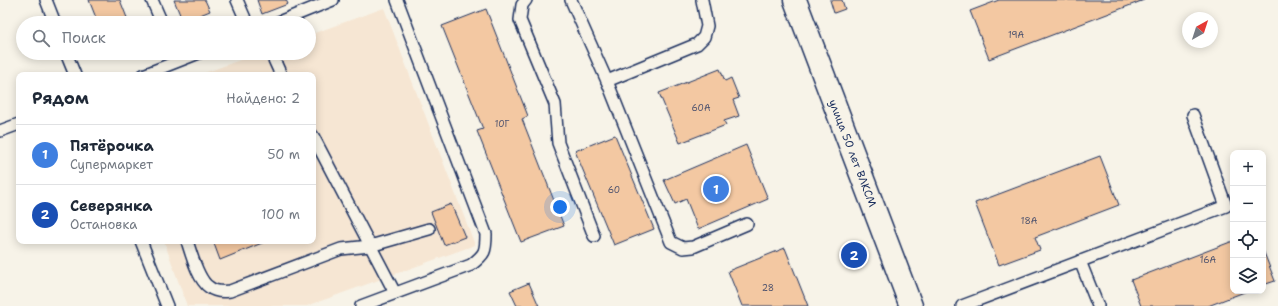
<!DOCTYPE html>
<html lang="ru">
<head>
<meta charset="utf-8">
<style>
  body { margin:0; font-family:"Shantell Sans",sans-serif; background:#f6f6f7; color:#1f2937 }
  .controls { position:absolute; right:12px; bottom:12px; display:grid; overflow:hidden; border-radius:8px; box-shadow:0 2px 10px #0003 }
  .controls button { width:36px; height:36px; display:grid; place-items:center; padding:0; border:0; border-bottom:1px solid #e0e1e3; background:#fff; color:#1f2937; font:20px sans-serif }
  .compass { position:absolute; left:1182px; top:12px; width:36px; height:36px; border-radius:50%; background:#fff; box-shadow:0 2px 10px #0003; rotate:39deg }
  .you { position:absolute; left:560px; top:207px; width:14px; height:14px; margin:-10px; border:3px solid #fff; border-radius:50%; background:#1a73e8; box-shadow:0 0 0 6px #1a73e833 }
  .badge { display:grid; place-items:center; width:26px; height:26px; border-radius:50%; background:#b45309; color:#fff; font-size:13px; font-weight:700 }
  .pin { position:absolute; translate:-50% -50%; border:2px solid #fff; box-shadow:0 1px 4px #0006 }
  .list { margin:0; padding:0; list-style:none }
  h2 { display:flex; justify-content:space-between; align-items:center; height:52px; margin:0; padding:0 16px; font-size:17px }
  h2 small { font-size:13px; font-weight:400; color:#747a83 }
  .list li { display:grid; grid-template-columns:26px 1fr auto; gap:12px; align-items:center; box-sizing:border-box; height:60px; padding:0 16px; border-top:1px solid #e0e1e3 }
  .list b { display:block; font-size:15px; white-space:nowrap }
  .list p { margin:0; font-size:13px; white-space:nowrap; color:#747a83 }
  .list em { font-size:13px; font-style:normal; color:#747a83 }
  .icon { flex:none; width:22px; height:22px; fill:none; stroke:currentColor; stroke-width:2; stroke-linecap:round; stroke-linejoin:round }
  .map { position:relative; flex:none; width:1278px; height:306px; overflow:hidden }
  .search { position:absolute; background:#fff; box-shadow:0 2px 10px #0003; left:16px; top:16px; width:300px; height:44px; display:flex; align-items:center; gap:10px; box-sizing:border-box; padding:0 14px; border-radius:22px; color:#747a83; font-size:15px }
  .panel { position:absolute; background:#fff; box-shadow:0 2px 10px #0003; left:16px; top:72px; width:300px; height:172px; border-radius:8px }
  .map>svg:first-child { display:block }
  .built { fill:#f6e6d3 }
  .building { fill:#f3c8a2; stroke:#1b2f5e }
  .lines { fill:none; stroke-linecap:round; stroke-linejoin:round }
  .lane-casing { stroke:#1b2f5e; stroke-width:14 }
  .secondary-casing { stroke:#1b2f5e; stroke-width:25 }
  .lane { stroke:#f7f3e8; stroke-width:11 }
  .secondary { stroke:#f7f3e8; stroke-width:22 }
  .labels { text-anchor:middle; stroke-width:3; stroke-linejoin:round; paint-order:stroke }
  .number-label { font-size:9px; fill:#51556f }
  .street-label { font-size:11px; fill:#1b2f5e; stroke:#f7f3e8 }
</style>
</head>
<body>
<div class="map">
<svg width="1278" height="306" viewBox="0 0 1278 306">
  <rect width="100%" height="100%" fill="#f7f3e8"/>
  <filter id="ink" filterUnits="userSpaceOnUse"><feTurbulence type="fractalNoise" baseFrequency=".025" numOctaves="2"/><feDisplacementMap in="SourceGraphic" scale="8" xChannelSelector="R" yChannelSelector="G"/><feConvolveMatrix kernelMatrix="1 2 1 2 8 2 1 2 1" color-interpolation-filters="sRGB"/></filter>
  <g filter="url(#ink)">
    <path class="built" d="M384 8 475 245 307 306H187L164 241H313V75H199L259 53H309V35Z"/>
    <g class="building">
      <path d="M89 0H120L129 23H98Z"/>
      <path d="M174 0H205L210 11 183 22Z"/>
      <path d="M257 0H286L288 4 262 14Z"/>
      <path d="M830 0H842L845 9 834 13Z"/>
      <path d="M999 0H1144L989 59 970 11Z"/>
      <path d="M486 9 528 116 522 119 564 226 521 242 477 131 483 129 442 26Z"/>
      <path d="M720 69 725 81 731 78 739 98 733 100 739 116 724 121 726 125 680 143 659 93Z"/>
      <path d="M615 135 654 229 614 245 575 151Z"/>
      <path d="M746 145 768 199 698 229 686 199 675 204 664 180Z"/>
      <path d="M1100 156 1119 205 1035 237 1040 250 999 265 975 203Z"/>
      <path d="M451 204 465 237 444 245 431 212Z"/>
      <path d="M213 241H267L220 260Z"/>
      <path d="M1233 241V291H1247L1208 306H1141L1131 280Z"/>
      <path d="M785 248 808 306H742L728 271Z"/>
      <path d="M1263 250 1275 281 1263 285Z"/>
      <path d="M529 283 539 306H517L510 291Z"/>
    </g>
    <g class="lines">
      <defs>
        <g id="lane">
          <path d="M46 0 55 23"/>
          <path d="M152 0 162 23"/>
          <path d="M237 0 247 23"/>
          <path d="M526 0 522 5 520 20 555 104 558 143 594 236"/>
          <path d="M571 0 607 81 671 242 683 248 693 247 747 224"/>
          <path d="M276 23 333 0"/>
          <path d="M66 53 75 75"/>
          <path d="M271 53 281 75"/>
          <path d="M143 75 199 53"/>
          <path d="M607 81 697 44 704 37 707 26 702 0"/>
          <path d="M0 131 19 124"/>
          <path d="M313 136 395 293"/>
          <path d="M141 241 167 306"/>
          <path d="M187 241C191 253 198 280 209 287 215 292 223 292 230 291L341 249 370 246 429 229"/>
          <path d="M1080 261 1098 306"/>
          <path d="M361 306 471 265C485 254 486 252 486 234L397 0"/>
          <path d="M962 306 1226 206 1193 115"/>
        </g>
        <path id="secondary" d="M795 0 911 306"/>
      </defs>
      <use href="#lane" class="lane-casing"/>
      <use href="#secondary" class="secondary-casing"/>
      <use href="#lane" class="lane"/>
      <use href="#secondary" class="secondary"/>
    </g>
  </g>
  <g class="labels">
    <g class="number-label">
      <text x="1016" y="38">19А</text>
      <text x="701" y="111">60А</text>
      <text x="502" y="127">10Г</text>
      <text x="614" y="193">60</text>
      <text x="1029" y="224">18А</text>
      <text x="1208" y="263">16А</text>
      <text x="768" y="291">28</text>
    </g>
    <g class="street-label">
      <text transform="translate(853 153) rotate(69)" y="4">улица 50 лет ВЛКСМ</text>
    </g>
  </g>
</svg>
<div class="controls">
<button>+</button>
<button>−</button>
<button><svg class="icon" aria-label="locate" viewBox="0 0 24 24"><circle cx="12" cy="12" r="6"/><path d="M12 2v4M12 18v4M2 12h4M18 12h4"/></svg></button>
<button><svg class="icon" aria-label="layers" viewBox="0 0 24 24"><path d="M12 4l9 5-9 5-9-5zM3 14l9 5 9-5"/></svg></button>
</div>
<svg class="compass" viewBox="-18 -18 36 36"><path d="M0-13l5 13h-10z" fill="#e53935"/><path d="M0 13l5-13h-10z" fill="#747a83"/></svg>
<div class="you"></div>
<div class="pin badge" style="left:716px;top:189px;background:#3f7fe0">1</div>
<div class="pin badge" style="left:854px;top:255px;background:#1a4fb4">2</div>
<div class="search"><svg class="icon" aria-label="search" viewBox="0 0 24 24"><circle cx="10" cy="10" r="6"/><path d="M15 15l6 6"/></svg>Поиск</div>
<section class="panel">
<h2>Рядом<small>Найдено: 2</small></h2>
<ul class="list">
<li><span class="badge" style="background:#3f7fe0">1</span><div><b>Пятёрочка</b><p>Супермаркет</p></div><em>50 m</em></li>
<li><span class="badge" style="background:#1a4fb4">2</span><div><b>Северянка</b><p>Остановка</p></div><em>100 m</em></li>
</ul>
</section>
</div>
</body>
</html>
